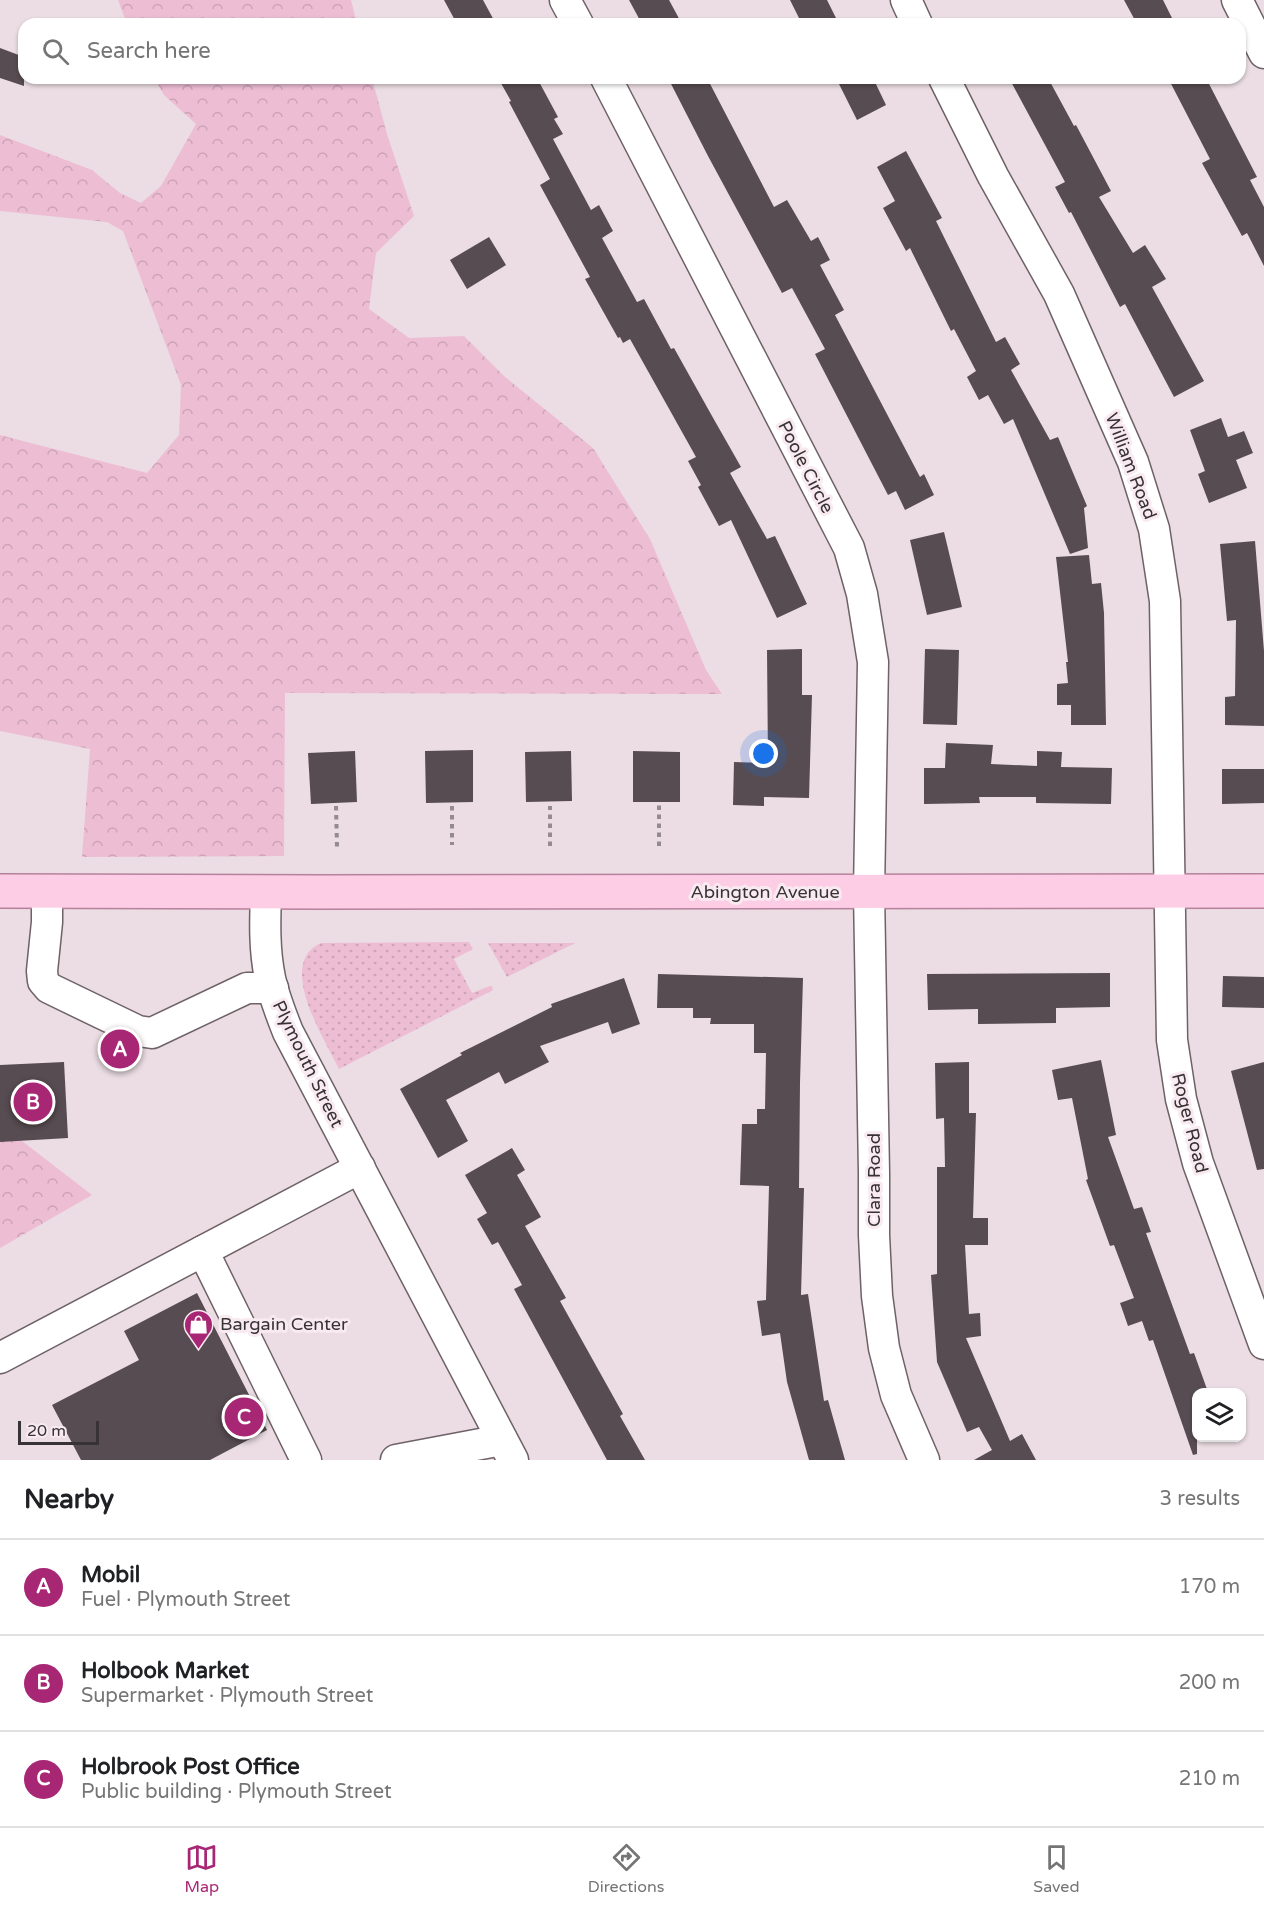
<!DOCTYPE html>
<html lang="en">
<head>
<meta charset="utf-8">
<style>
  body { margin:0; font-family:"Varela Round",sans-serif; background:#f6f6f6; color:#202124 }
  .controls { position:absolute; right:18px; bottom:18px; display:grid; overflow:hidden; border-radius:12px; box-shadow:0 2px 4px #0004 }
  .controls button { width:54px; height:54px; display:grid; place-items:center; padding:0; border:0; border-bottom:2px solid #e0e0e0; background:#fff; color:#202124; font:30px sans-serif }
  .scale { position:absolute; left:18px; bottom:15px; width:81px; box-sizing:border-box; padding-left:6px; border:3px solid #373234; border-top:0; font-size:16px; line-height:21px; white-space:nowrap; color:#373234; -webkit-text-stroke:4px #f8eaf0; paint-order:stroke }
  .you { position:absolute; left:764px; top:754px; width:21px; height:21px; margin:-15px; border:4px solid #fff; border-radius:50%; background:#1a73e8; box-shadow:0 0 0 9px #1a73e833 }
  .badge { display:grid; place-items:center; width:39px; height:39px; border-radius:50%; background:#a82775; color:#fff; font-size:20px; font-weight:700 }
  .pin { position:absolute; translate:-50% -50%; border:3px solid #fff; box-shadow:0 2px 6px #0006 }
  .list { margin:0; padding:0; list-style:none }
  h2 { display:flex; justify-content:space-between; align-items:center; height:78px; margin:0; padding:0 24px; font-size:26px }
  h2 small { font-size:20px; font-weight:400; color:#757577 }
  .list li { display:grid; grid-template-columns:39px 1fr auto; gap:18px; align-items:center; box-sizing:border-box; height:96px; padding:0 24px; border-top:2px solid #e0e0e0 }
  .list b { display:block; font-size:22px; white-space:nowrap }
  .list p { margin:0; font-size:20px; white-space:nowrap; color:#757577 }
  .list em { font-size:20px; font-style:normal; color:#757577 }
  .icon { flex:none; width:33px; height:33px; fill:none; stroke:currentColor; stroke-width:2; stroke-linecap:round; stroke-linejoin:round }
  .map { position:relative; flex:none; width:1264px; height:1460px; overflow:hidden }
  .search { position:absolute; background:#fff; box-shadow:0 2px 4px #0004; left:18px; right:18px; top:18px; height:66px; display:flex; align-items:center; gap:15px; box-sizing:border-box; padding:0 21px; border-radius:18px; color:#757577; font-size:22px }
  .sheet { height:366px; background:#fff }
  nav { display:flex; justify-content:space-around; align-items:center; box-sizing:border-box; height:84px; border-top:2px solid #e0e0e0; background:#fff; font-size:16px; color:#757577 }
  nav a { display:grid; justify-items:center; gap:3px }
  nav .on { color:#a82775 }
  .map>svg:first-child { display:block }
  .grass { fill:url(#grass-dots) }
  .forest { fill:url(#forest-crowns) }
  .building { fill:#574c51 }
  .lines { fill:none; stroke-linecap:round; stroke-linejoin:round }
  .minor-casing { stroke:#6e6267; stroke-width:33 }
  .major-casing { stroke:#b6819b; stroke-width:36 }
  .path { stroke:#948b8f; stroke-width:4; stroke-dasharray:4.5 4.5; stroke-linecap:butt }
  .minor { stroke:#fff; stroke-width:30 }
  .major { stroke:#fccde5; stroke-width:33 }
  .labels { text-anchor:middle; stroke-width:6; stroke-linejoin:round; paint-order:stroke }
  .street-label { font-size:18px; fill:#373234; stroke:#f8eaf0 }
  .poi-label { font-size:18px; fill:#373234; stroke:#f8eaf0; text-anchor:start }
</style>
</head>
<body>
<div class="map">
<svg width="1264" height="1460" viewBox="0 0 1264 1460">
  <defs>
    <pattern id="grass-dots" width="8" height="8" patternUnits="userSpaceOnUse" patternTransform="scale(1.5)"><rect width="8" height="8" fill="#edbdd4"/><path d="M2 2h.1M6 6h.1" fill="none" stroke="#cca3b7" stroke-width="1.8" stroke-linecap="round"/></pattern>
    <pattern id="forest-crowns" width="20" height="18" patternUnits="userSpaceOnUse" patternTransform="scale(1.5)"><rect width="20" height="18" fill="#edbdd4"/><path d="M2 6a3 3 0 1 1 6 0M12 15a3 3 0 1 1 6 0" fill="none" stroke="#cca3b7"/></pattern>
  </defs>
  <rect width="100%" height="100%" fill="#ebdde3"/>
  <g class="grass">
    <path d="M469 942 473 949 454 959 472 993 490 986H492L493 990 339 1069C325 1040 275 963 321 943Z"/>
    <path d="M488 943H575L507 977Z"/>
  </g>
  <g class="forest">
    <path d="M118 0H351L357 24H127Z"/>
    <path d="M154 78H372L387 134 414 216 376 253 369 309 409 338 464 336 505 377 593 448 650 539 706 670 722 694 285 693 284 856 82 857 90 749 0 731V435L147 473 179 435 181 385 123 231 107 222 0 211V135L92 170 120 193 141 203 161 186 196 124 164 95Z"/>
    <path d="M0 1124 92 1195 0 1248Z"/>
  </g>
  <g class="building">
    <path d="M444 0H483L496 24H457Z"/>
    <path d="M629 0H669L682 24H642Z"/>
    <path d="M790 0H827L839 24H802Z"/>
    <path d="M1124 0H1163L1175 24H1137Z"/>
    <path d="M0 48 24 57V86L0 78Z"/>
    <path d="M498 78H537L558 117 554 119 563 134 553 139 591 210 599 205 613 231 602 238 637 302 644 299 671 349 674 348 712 416 741 467 730 473 767 539 775 536 807 604 777 618 731 520 719 526 698 487 701 485 688 461 696 457 630 339 623 343 620 337 618 338 585 279 590 277 540 185 550 179 509 102 511 101Z"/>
    <path d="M668 78H707L774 207 787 200 811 241 818 237 830 260 820 265 844 310 835 315 920 477 924 474 934 495 905 510 896 491 888 495 815 354 825 349 792 288 782 293 708 156Z"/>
    <path d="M836 78H873L886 105 857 120Z"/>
    <path d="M1009 78H1048L1074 126 1076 125 1111 191 1099 197 1133 253 1145 245 1166 279 1152 287 1204 381 1174 397 1125 304 1120 307 1071 212 1069 213 1055 187 1065 182Z"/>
    <path d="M1168 78H1206L1257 177 1250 180 1264 207V266L1247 233 1242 236 1202 163 1210 159Z"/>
    <path d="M906 151 942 218 936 221 996 342 1005 337 1020 364 1011 370 1050 440 1058 437 1087 506 1084 508 1088 548 1070 554 1013 419 1004 424 988 395 979 400 967 377 976 371 954 329 951 331 910 248 906 251 883 208 895 201 877 167Z"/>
    <path d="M489 237 506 265 467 289 450 260Z"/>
    <path d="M1221 418 1228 437 1244 431 1253 453 1236 460 1247 488 1209 503 1198 474 1205 471 1190 430Z"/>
    <path d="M944 532 962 607 927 615 910 540Z"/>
    <path d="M1255 541 1264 651V726L1225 725V697L1235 696 1236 620 1227 621 1220 544Z"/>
    <path d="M1089 555 1092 584 1101 583 1104 613 1106 725H1071V705H1057V684L1068 683 1066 662H1068L1056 557Z"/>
    <path d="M802 649V695H812L809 798 764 797V806L733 805 734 762 768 763 767 650Z"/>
    <path d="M925 649 959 650 957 725 923 724Z"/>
    <path d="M946 743 993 745 991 764 1037 766V751L1062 752 1061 767 1112 768 1111 804 1036 803V797H979L980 803 924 804V768H945Z"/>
    <path d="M473 750V802L426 803 425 751Z"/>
    <path d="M355 751 357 802 311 804 308 753Z"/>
    <path d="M571 751 572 801 526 802 525 752Z"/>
    <path d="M633 751 680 752V802H633Z"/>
    <path d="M1222 769H1264V803L1222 804Z"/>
    <path d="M1110 973V1007L1056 1008V1023L978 1024V1009L928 1010 927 974Z"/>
    <path d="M658 974 803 978 800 1083 799 1188H804L801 1295 808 1294 824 1401 828 1400 845 1460H809L787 1382 780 1333 762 1336 757 1301 766 1300 769 1186 740 1185 742 1124H757V1109H765L766 1053H754V1024H710L711 1018H693V1008H657Z"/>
    <path d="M1223 976 1264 977V1008L1222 1007Z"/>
    <path d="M624 978 640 1024 612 1034 608 1022 540 1046 549 1062 505 1084 499 1072 446 1100 468 1141 438 1158 400 1089 462 1055 460 1053 552 1007 551 1004Z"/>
    <path d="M1101 1060 1116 1135 1108 1137 1134 1209 1142 1207 1151 1232 1146 1233 1190 1354 1194 1353 1208 1392H1197V1454L1193 1455 1153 1340 1149 1341 1142 1321 1128 1326 1120 1303 1134 1298 1114 1245 1110 1246 1086 1180 1088 1179 1072 1098 1058 1100 1052 1070Z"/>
    <path d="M64 1062 68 1138 0 1142V1065Z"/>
    <path d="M969 1062V1113H976L973 1218H988V1245H965L969 1314 980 1313 981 1336 966 1338 1010 1441 1022 1434 1036 1460H974L992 1450 979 1427 967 1432 937 1362 931 1275 937 1274V1167H945L944 1118 936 1119 935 1063Z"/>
    <path d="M1264 1062V1169L1257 1170 1231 1071Z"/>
    <path d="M512 1148 525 1170 517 1175 541 1217 525 1226 566 1298 560 1301 623 1414 620 1416 645 1460H607L514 1289 522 1285 498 1242 492 1245 477 1219 487 1213 465 1175Z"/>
    <path d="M197 1293 267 1430 210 1460H81L52 1405 139 1360 124 1331Z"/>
  </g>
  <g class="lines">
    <defs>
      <g id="minor">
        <path d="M565 0 578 24"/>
        <path d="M906 0 917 24"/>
        <path d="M1237 0 1264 53"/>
        <path d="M606 78 849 548 862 594 873 662 869 892 874 1173V1235L877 1296 884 1348 896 1395 924 1460"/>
        <path d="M944 78 993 176 1059 294 1133 462 1154 529 1165 601 1172 1040 1181 1099 1198 1163 1264 1344"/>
        <path d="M47 891V922L42 971 43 981 49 988 138 1031 152 1033 247 988H273"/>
        <path d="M266 892C265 921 264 949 270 978 274 997 281 1014 288 1032L513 1460"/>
        <path d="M203 1251 306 1460"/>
        <path d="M0 1358 360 1168"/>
        <path d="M396 1460 502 1440"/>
      </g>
      <path id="major" d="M0 891 319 892 1264 891"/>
    </defs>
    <use href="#minor" class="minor-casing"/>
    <use href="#major" class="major-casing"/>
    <g class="path">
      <path d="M336 806 337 847"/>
      <path d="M452 806V845"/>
      <path d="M550 846V806"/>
      <path d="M659 846V805"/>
    </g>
    <use href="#minor" class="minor"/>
    <use href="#major" class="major"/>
  </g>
  <defs>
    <symbol id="shop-pin" viewBox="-11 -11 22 30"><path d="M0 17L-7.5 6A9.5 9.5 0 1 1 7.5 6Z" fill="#a82775" stroke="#f8eaf0"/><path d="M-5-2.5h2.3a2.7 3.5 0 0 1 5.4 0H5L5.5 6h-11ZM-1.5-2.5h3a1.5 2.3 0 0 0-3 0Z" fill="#fff"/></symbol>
  </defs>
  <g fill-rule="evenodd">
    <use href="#shop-pin" x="182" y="1308" width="33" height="45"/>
  </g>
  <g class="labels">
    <g class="street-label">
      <text transform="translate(1131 466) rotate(69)" y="6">William Road</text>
      <text transform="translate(806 467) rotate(63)" y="6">Poole Circle</text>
      <text x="765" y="898">Abington Avenue</text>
      <text transform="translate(308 1064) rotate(64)" y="6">Plymouth Street</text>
      <text transform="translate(1190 1123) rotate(76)" y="6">Roger Road</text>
      <text transform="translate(874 1180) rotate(-90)" y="6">Clara Road</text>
    </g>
    <g class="poi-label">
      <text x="220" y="1330">Bargain Center</text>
    </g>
  </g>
</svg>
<div class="controls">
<button><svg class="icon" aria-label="layers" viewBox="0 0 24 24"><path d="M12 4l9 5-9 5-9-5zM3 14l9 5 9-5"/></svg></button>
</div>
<div class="scale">20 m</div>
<div class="you"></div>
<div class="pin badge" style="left:120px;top:1049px">A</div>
<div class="pin badge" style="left:33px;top:1102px">B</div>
<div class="pin badge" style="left:244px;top:1417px">C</div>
<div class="search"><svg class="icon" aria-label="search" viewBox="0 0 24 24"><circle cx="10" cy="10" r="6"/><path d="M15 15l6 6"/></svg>Search here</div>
</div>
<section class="sheet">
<h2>Nearby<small>3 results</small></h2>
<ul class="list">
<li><span class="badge">A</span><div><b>Mobil</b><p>Fuel · Plymouth Street</p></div><em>170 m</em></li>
<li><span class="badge">B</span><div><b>Holbook Market</b><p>Supermarket · Plymouth Street</p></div><em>200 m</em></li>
<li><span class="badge">C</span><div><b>Holbrook Post Office</b><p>Public building · Plymouth Street</p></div><em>210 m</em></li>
</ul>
</section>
<nav>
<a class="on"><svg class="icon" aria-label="map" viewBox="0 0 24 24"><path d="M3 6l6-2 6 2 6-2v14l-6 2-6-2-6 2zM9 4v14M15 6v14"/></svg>Map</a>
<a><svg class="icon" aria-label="directions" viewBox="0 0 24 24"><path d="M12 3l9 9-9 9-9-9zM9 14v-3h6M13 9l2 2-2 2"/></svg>Directions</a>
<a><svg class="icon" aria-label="saved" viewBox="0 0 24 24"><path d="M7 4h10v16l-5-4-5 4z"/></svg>Saved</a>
</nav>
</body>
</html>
